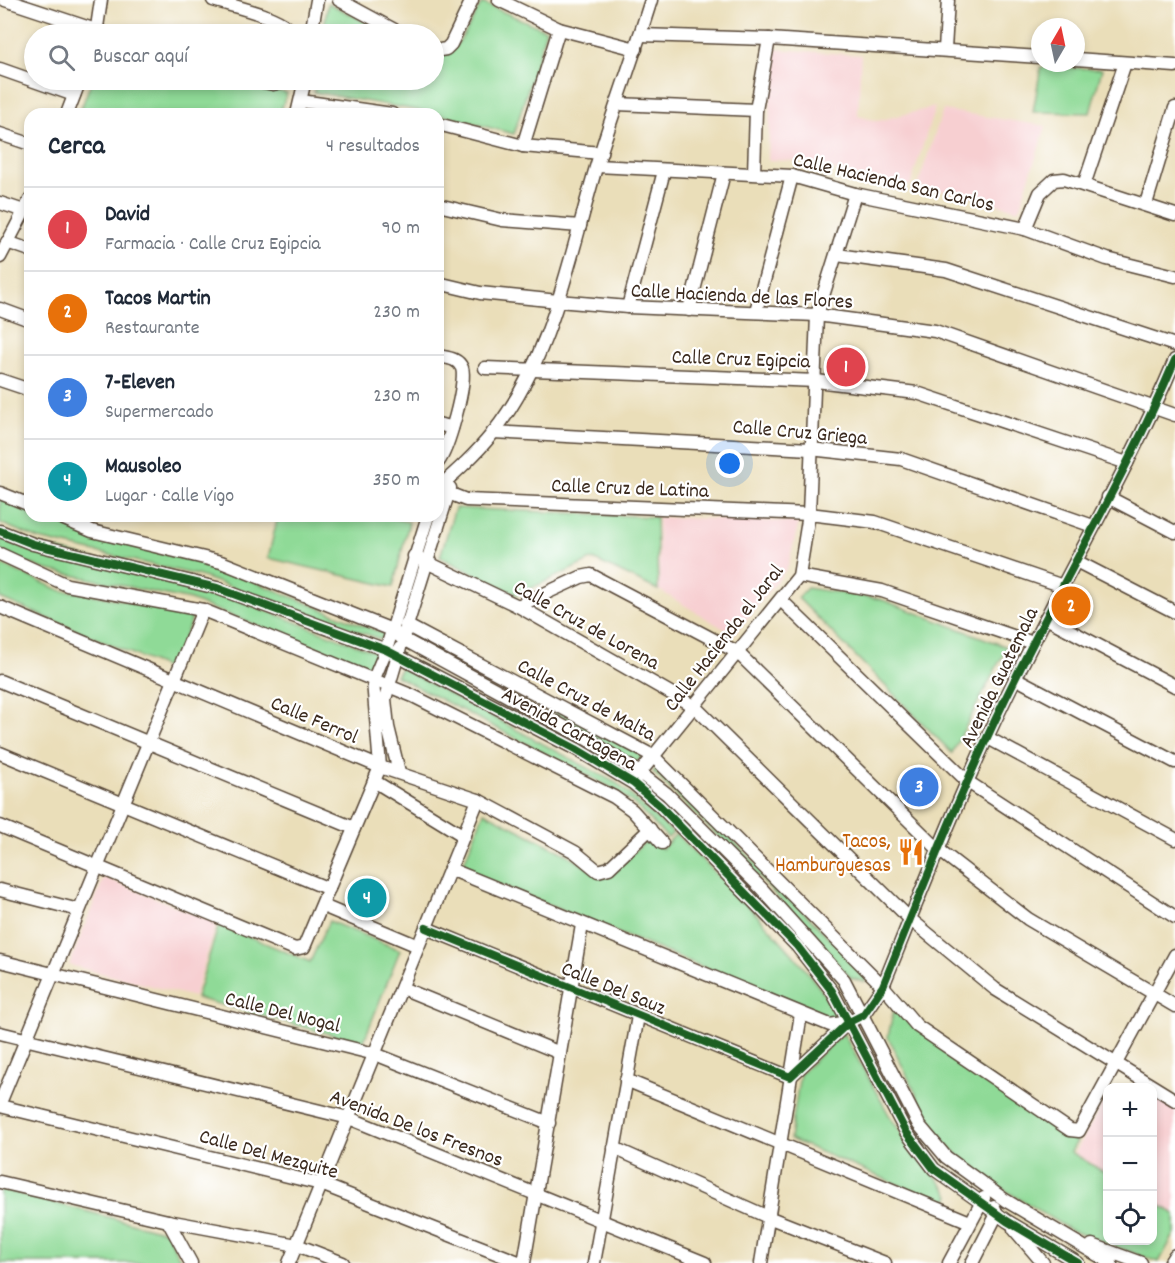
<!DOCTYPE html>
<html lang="es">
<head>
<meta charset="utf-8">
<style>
  body { margin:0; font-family:Dekko,sans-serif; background:#f6f6f7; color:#1f2937 }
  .controls { position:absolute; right:18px; bottom:18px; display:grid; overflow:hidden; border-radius:12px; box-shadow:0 3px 9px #0003 }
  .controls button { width:54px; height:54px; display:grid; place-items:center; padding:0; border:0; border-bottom:2px solid #e0e1e3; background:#fff; color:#1f2937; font:30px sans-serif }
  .compass { position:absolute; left:1031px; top:18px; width:54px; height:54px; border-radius:50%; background:#fff; box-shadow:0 3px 9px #0003; rotate:9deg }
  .you { position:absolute; left:730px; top:464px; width:21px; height:21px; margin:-15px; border:4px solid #fff; border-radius:50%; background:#1a73e8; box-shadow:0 0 0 9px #1a73e833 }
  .badge { display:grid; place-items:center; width:39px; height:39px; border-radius:50%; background:#b5179e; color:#fff; font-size:20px; font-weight:700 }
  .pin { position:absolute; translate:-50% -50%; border:3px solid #fff; box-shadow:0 2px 6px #0006 }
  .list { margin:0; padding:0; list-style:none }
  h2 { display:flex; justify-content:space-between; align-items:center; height:78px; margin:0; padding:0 24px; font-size:26px }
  h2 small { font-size:20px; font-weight:400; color:#747a83 }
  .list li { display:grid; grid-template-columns:39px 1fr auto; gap:18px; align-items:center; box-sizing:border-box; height:84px; padding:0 24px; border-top:2px solid #e0e1e3 }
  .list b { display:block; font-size:22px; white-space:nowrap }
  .list p { margin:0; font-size:20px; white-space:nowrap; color:#747a83 }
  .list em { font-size:20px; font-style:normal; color:#747a83 }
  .icon { flex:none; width:33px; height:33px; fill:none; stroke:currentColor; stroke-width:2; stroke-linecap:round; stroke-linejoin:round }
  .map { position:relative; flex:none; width:1175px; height:1263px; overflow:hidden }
  .search { position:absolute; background:#fff; box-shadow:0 3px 9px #0003; left:24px; top:24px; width:420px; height:66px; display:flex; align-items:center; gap:15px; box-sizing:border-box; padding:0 21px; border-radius:33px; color:#747a83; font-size:22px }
  .panel { position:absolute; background:#fff; box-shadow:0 3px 9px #0003; left:24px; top:108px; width:420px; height:414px; border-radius:18px }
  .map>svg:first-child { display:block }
  .built { fill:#f7cfd1 }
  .green { fill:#8fda97; stroke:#65825a; stroke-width:1.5 }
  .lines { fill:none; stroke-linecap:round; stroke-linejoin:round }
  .minor-casing { stroke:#554535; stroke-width:15 }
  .minor { stroke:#fff; stroke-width:12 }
  .cycleway-casing { stroke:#fff; stroke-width:11 }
  .cycleway { stroke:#1b5e20; stroke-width:8 }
  .labels { text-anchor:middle; stroke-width:4.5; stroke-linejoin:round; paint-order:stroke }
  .street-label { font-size:21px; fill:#3b2a1e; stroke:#fff }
  .food-label { font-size:21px; fill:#c56008; stroke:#fff; text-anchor:end }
</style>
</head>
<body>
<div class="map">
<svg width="1175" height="1263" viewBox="0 0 1175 1263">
  <rect width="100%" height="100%" fill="#fff"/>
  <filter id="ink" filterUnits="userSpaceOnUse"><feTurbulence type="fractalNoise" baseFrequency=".0167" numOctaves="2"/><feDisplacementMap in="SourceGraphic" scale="12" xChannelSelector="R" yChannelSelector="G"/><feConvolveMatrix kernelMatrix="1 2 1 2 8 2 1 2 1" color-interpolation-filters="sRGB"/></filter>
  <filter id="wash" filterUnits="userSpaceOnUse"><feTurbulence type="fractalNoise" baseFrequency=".008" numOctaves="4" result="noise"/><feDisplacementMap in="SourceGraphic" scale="24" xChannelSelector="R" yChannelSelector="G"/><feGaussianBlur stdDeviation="1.35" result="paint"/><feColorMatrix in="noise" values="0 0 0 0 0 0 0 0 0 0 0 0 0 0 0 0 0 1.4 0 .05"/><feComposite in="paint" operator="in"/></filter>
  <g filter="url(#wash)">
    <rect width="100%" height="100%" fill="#eadeb9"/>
    <g class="built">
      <path d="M772 49 861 55 858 116 877 121 935 107 910 186 874 181 801 161 768 160Z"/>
      <path d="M943 110 1046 126 1019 210 962 194 917 187Z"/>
      <path d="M658 517 799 522 788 567 734 635 659 590Z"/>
      <path d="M104 877 217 923 194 997 69 965Z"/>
      <path d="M1152 1093 1175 1106V1214L1153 1200Z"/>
      <path d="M1107 1095V1173L1075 1153Z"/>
    </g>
    <g class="green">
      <path d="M328 3 389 34H323Z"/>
      <path d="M482 3 546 30 514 134 438 114 314 92 316 80H434V56C460 54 469 23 482 3Z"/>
      <path d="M1041 67 1102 69 1090 113 1033 112Z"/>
      <path d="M92 80H225L287 93 279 114H79Z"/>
      <path d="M0 498 30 510V516H45L83 532 220 568 387 635 383 640 197 575 39 539 0 523Z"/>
      <path d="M455 508 656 517 658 590 593 559 517 595 440 557Z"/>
      <path d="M278 516H382L409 522 393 587 268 558Z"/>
      <path d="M0 534 214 591 378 653 368 667 190 600 44 569 0 552Z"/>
      <path d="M0 564 62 591 78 592 179 611 193 616 171 670 0 598Z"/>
      <path d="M807 588 880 599 1007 647 952 753 798 598Z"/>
      <path d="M409 629 633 749 642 758 636 762 555 714 407 635Z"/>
      <path d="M401 668 618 784 673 833 668 838 634 804 612 788 396 676Z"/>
      <path d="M659 765 853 962 867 979 864 982 851 978 760 878 653 772Z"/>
      <path d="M484 812 568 855 603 878 651 837 662 849 676 834C733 891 792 945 837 1012L833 1019 461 870Z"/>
      <path d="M329 921 400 950 363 1043 196 998 219 924 310 962Z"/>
      <path d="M894 1008 1077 1141 1071 1152 1107 1174 1108 1240H1152L1153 1201 1175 1214V1233L1159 1262 1070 1230 982 1176 945 1143 931 1124 888 1037Z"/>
      <path d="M843 1033 892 1120 950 1195 946 1205 790 1139 800 1074Z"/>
      <path d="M0 1189 166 1232 182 1263H0Z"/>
    </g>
  </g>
  <g filter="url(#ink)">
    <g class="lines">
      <defs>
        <g id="minor">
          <path d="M5 0 108 34"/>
          <path d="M213 0C231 6 287 17 292 34"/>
          <path d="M339 0 402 34"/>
          <path d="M499 0 559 29 636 49"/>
          <path d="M96 34 101 0"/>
          <path d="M311 34 317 0"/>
          <path d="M640 35 769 39 1040 57"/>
          <path d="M945 49 948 0"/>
          <path d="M434 51 446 49 451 44 472 0"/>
          <path d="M1076 59 1175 66"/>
          <path d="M0 69 74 95"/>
          <path d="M254 80 273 84 281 82 282 80"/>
          <path d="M301 101 392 114"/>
          <path d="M617 104 756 110"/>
          <path d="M67 114 80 80"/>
          <path d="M297 114 305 80"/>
          <path d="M438 124 523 146 601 153"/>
          <path d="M0 134 30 144"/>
          <path d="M523 146 559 29"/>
          <path d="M597 166 792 176 855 194 1025 229 1107 259 1175 276"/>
          <path d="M754 173 756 110 769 39"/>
          <path d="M1084 185 1125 63"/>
          <path d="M0 203 24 211"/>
          <path d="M1146 204 1175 108"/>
          <path d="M438 205 502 220 580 226"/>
          <path d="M1025 229 1040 193 1054 180 1064 179 1175 215"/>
          <path d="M7 242 30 250"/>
          <path d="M837 255 946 270 1175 345"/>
          <path d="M0 257 30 200"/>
          <path d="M438 283 480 293 558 301 628 307 817 315 935 331 1175 415"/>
          <path d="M628 307 664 171"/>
          <path d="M0 309 30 320"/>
          <path d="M689 310 724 173"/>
          <path d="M756 311 792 176"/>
          <path d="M438 356C447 358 458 358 462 368 467 383 448 450 438 462"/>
          <path d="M485 368 816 381 917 393 1127 463"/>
          <path d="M0 380 30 390"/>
          <path d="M438 424 452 428"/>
          <path d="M493 432 810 449 901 459 1093 526"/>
          <path d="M438 488C457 471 476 454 492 434 553 358 570 254 597 164 614 109 634 55 651 0"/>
          <path d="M438 489 466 500 809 514 875 522 1063 586"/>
          <path d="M0 493 30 505"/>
          <path d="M1108 497 1175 532"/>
          <path d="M57 516 92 531 221 562 392 630 403 639 592 742 640 773 667 794 761 888 844 980 919 1125 946 1157 1005 1200 1111 1263"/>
          <path d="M0 531 33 544 217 588 386 650 576 749 633 783 660 806 797 946 832 991 906 1132 934 1169 1007 1221 1078 1263"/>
          <path d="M0 554 67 585 203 610 413 696 614 797 632 810 662 843"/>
          <path d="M414 556 518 606 695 707 910 919 995 989 1175 1100"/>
          <path d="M1076 561 1175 612"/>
          <path d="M799 576 882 591 1033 643"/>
          <path d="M781 600 968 782 1175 917"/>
          <path d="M518 606 581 577 591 575 737 652 939 850 1028 919 1175 1006"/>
          <path d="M0 607 380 767 478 800 575 852 598 871 609 868 650 829"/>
          <path d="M1046 618 1175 686"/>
          <path d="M406 625 653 756 883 986 917 1026 1070 1130 1079 1131 1175 955"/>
          <path d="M405 632 450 488"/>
          <path d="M1015 678 1175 762"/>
          <path d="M0 681 354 828"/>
          <path d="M988 738 1175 839"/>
          <path d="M0 753 329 889"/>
          <path d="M399 772 388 727 385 699 400 648"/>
          <path d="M635 779 799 576 809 514 817 315 855 194"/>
          <path d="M374 781 464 836"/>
          <path d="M0 826 295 949 304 947 380 767 373 681 386 650 428 516"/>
          <path d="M450 869 830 1025 849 1022"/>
          <path d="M0 890 79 910"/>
          <path d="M323 906 418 946"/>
          <path d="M426 928 790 1077 849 1022 863 1015 883 986C925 882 966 777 1016 677 1068 571 1129 469 1175 360"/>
          <path d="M0 961 375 1054 549 1123"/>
          <path d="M402 988 560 1053"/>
          <path d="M0 1033 349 1118 705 1263"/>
          <path d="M626 1080 970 1222"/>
          <path d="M0 1103 203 610"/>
          <path d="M0 1106 321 1184 521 1263"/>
          <path d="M614 1148 768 1217 885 1263"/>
          <path d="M0 1182 168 1221 297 1245 343 1263"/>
          <path d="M168 1221 191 1263"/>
          <path d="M1014 1229 1043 1263"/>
          <path d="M1092 1245 1141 1263"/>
          <path d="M289 1263 478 800"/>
          <path d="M524 1263 582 925"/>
          <path d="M594 1263 638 1016"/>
          <path d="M761 1263 801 1014"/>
          <path d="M949 1263 984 1198"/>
          <path d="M972 1263 997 1214 994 1207"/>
          <path d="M1170 1263 1175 1255"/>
        </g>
      </defs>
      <use href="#minor" class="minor-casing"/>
      <use href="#minor" class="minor"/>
      <defs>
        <g id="cycleway">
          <path d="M0 531 33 544 217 588 386 650 576 749 633 783 660 806 797 946 832 991 906 1132 934 1169 1007 1221 1078 1263"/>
          <path d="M426 928 790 1077 849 1022 863 1015 883 986C925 882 966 777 1016 677 1068 571 1129 469 1175 360"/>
        </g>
      </defs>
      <use href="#cycleway" class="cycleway-casing"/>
      <use href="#cycleway" class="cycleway"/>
    </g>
  </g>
  <defs>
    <symbol id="restaurant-bare" viewBox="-9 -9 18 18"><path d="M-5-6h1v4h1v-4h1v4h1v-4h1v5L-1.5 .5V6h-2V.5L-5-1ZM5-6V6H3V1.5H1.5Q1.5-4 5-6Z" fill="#e8710a" stroke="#fff" stroke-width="2.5" paint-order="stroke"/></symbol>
  </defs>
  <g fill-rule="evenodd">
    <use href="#restaurant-bare" x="892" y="833" width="38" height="38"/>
  </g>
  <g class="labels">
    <g class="street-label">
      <text transform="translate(894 181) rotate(13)" y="7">Calle Hacienda San Carlos</text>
      <text transform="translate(742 295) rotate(3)" y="7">Calle Hacienda de las Flores</text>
      <text transform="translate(741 358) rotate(2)" y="7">Calle Cruz Egipcia</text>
      <text transform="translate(800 431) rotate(5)" y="7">Calle Cruz Griega</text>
      <text transform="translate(630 487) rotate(2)" y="7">Calle Cruz de Latina</text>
      <text transform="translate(587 624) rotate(29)" y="7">Calle Cruz de Lorena</text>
      <text transform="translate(723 637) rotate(-52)" y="7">Calle Hacienda el Jaral</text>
      <text transform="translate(998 677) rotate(-64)" y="7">Avenida Guatemala</text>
      <text transform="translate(587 699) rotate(28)" y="7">Calle Cruz de Malta</text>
      <text transform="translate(315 719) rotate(23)" y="7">Calle Ferrol</text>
      <text transform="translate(570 728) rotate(29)" y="7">Avenida Cartagena</text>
      <text transform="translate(614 987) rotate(22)" y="7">Calle Del Sauz</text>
      <text transform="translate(283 1011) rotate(14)" y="7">Calle Del Nogal</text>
      <text transform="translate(417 1127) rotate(21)" y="7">Avenida De los Fresnos</text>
      <text transform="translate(269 1153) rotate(15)" y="7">Calle Del Mezquite</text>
    </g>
    <g class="food-label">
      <text x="891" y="847">Tacos,<tspan x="891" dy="24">Hamburguesas</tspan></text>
    </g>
  </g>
</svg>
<div class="controls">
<button>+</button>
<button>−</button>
<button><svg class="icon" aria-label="locate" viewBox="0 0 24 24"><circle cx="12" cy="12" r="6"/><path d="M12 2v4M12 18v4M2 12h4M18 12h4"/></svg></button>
</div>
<svg class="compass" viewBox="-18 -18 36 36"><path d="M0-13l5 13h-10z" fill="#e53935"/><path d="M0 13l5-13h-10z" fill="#747a83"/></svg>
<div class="you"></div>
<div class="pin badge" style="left:846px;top:367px;background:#e0444e">1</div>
<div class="pin badge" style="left:1071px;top:606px;background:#e8710a">2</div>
<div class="pin badge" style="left:919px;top:787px;background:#3f7fe0">3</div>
<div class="pin badge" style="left:367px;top:898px;background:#0f9aa8">4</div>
<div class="search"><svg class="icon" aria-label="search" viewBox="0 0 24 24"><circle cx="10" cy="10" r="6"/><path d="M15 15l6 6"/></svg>Buscar aquí</div>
<section class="panel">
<h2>Cerca<small>4 resultados</small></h2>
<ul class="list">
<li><span class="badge" style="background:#e0444e">1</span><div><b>David</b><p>Farmacia · Calle Cruz Egipcia</p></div><em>90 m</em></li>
<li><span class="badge" style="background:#e8710a">2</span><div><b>Tacos Martin</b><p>Restaurante</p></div><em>230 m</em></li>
<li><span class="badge" style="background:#3f7fe0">3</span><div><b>7-Eleven</b><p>Supermercado</p></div><em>230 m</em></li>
<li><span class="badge" style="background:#0f9aa8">4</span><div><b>Mausoleo</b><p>Lugar · Calle Vigo</p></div><em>350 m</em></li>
</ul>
</section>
</div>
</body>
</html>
